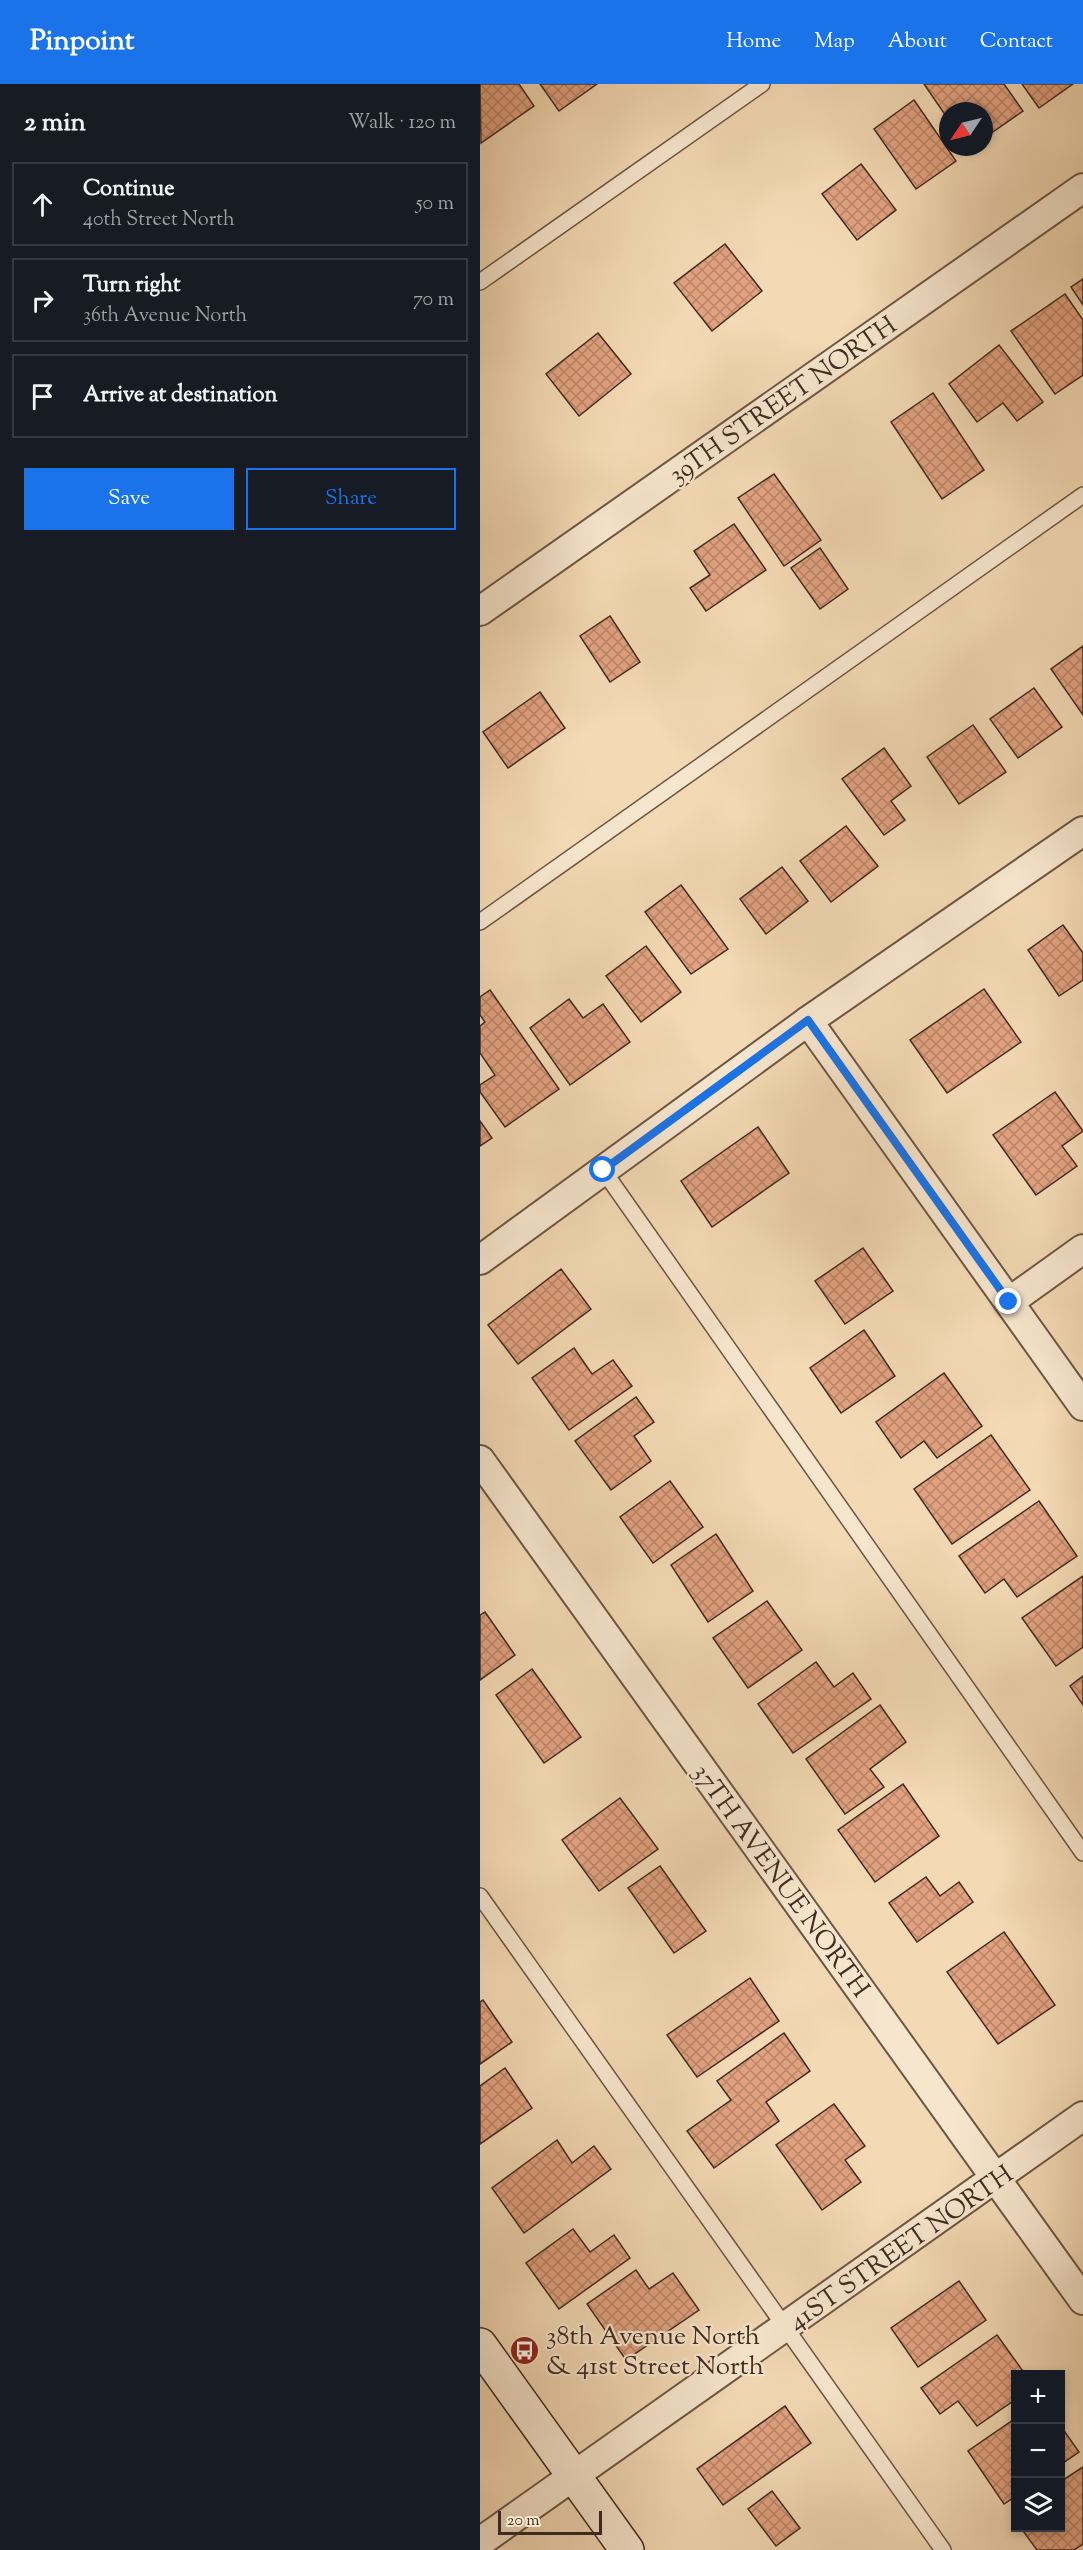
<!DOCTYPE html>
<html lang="en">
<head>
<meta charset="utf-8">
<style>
  body { margin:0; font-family:"Sorts Mill Goudy",serif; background:#20242c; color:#f1f3f6 }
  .controls { position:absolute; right:18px; bottom:18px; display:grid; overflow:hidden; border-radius:0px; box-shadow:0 3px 9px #0003 }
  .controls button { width:54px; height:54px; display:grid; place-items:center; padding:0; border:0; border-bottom:2px solid #363941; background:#171b24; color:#f1f3f6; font:30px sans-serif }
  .compass { position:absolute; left:459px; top:18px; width:54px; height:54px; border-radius:50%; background:#171b24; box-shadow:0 3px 9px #0003; rotate:235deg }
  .scale { position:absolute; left:18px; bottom:15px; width:104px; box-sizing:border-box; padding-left:6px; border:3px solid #412b1f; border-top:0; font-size:16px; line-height:21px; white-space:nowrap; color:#412b1f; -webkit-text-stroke:4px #f7e6ce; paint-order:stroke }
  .stop { position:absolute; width:18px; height:18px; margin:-14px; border:4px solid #1a73e8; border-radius:50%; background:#fff }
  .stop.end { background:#1a73e8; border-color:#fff; box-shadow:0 2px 6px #0008 }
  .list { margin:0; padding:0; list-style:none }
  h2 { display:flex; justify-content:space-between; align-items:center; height:78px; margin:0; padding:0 24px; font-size:26px }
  h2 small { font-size:20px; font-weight:400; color:#9ea1a6 }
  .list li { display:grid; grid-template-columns:39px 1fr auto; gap:18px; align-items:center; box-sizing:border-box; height:84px; margin:0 12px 12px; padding:0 12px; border:2px solid #363941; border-radius:0px }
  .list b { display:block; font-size:22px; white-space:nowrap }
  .list p { margin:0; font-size:20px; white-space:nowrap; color:#9ea1a6 }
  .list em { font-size:20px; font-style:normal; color:#9ea1a6 }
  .actions { display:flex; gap:12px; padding:18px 24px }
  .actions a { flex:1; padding:14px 0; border:2px solid #1a73e8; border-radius:0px; text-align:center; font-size:21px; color:#1a73e8 }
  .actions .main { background:#1a73e8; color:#fff }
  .icon { flex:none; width:33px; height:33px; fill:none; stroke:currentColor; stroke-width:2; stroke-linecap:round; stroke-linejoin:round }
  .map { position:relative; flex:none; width:603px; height:2466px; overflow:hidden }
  header { display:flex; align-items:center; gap:36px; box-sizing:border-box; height:84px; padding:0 30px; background:#1a73e8; color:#fff }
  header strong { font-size:28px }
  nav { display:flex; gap:33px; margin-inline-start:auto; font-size:21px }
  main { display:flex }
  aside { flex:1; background:#171b24 }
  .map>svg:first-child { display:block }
  .building { fill:url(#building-cross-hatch); stroke:#412b1f; stroke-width:1.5 }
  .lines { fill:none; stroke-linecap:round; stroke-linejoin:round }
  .service-casing { stroke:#6e5644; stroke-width:18 }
  .minor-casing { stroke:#6e5644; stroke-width:32 }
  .secondary-casing { stroke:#412b1f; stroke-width:36 }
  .service { stroke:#f7e6ce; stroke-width:15 }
  .minor { stroke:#f7e6ce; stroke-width:28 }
  .secondary { stroke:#f7e6ce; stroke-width:33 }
  .route { stroke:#1a73e8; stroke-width:8 }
  .labels { text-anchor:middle; stroke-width:4.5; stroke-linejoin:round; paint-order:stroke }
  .street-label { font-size:26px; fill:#412b1f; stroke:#f7e6ce }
  .poi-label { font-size:26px; fill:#412b1f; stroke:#f7e6ce; text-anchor:start }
</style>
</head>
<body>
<header>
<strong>Pinpoint</strong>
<nav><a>Home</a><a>Map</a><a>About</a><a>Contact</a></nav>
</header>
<main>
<aside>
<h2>2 min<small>Walk · 120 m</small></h2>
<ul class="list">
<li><svg class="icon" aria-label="ahead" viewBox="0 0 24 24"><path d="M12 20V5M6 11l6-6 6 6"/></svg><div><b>Continue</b><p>40th Street North</p></div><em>50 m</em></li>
<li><svg class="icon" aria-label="right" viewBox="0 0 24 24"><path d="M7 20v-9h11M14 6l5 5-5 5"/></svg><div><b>Turn right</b><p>36th Avenue North</p></div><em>70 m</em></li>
<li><svg class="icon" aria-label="arrive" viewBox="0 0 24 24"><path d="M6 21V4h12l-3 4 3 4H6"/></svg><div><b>Arrive at destination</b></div></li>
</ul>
<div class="actions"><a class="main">Save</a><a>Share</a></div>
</aside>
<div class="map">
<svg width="603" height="2466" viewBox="0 0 603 2466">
  <defs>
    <pattern id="building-cross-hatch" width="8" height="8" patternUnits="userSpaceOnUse" patternTransform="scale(1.5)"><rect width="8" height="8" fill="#e2a280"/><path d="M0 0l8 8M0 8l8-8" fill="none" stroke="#b98468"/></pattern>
  </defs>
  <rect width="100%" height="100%" fill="#f3d9b4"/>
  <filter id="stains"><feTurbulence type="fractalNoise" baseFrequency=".00333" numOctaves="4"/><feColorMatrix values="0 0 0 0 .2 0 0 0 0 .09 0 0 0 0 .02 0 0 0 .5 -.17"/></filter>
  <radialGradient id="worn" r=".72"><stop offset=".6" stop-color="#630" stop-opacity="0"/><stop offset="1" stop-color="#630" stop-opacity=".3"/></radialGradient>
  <g class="building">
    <path d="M0 0H39L54 22 1 59Z"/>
    <path d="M60 0H117L79 27Z"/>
    <path d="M444 0H524L543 27 507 52 504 48V27H468V35Z"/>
    <path d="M542 0H593L559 24Z"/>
    <path d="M434 16 476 77 436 105 394 45Z"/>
    <path d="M381 80 416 126 377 156 342 110Z"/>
    <path d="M245 160 282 207 232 247 194 199Z"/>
    <path d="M603 195V221L591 203Z"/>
    <path d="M585 210 603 236V291L575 310 531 247Z"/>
    <path d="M118 249 151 290 99 332 66 290Z"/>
    <path d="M519 261 563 318 537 337 523 319 497 338 469 300Z"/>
    <path d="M453 309 504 386 462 415 411 338Z"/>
    <path d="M294 390 341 456 304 482 258 414Z"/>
    <path d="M254 440 286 486 226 527 210 504 230 491 214 467Z"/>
    <path d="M340 464 368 505 340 525 311 484Z"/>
    <path d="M130 532 160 578 130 598 100 552Z"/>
    <path d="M603 562V631L571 585Z"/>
    <path d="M554 604 582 643 538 674 510 635Z"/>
    <path d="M60 608 85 644 28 684 3 648Z"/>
    <path d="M493 641 526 688 479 720 447 673Z"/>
    <path d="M404 664 431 702 411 717 425 736 404 751 362 695Z"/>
    <path d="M366 742 398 782 351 818 320 777Z"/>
    <path d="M302 783 328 817 286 850 260 815Z"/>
    <path d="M201 801 248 865 211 890 165 828Z"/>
    <path d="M583 841 603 869V896L579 912 548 866Z"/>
    <path d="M166 862 201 908 161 938 126 892Z"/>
    <path d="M504 905 541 958 467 1009 430 956Z"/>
    <path d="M10 906 79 1005 25 1043 0 1008V1001L15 991 0 969V942L5 938 0 931V913Z"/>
    <path d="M89 915 103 934 123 920 150 958 90 1001 50 944Z"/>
    <path d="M575 1008 603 1047 582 1062 597 1082 556 1111 513 1051Z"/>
    <path d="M0 1037 12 1054 0 1062Z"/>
    <path d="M278 1043 309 1089 232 1143 201 1097Z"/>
    <path d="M383 1164 413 1207 365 1240 335 1197Z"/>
    <path d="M81 1185 111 1225 38 1280 8 1241Z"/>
    <path d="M384 1246 415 1292 361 1329 330 1284Z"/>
    <path d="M94 1264 112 1290 133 1276 152 1302 89 1346 52 1294Z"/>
    <path d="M464 1289 502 1342 457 1374 444 1357 421 1374 396 1338Z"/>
    <path d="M156 1313 174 1338 154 1352 171 1377 131 1406 95 1357Z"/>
    <path d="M511 1351 550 1406 472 1460 434 1405Z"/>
    <path d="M190 1397 223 1443 173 1479 140 1433Z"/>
    <path d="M559 1417 597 1472 537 1513 524 1495 505 1509 479 1472Z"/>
    <path d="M236 1450 273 1507 228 1538 191 1481Z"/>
    <path d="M603 1492V1563L576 1582 542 1534Z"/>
    <path d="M287 1517 322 1566 268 1604 233 1554Z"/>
    <path d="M5 1528 35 1571 0 1596V1531Z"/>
    <path d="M336 1578 354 1603 373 1589 391 1615 313 1669 278 1620Z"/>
    <path d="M52 1585 101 1653 64 1679 16 1611Z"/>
    <path d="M603 1592V1621L590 1602Z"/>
    <path d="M400 1621 426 1658 390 1685 404 1703 365 1730 326 1675Z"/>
    <path d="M423 1700 459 1752 395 1798 358 1746Z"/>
    <path d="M140 1714 178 1765 119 1807 82 1756Z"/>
    <path d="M180 1782 226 1847 194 1869 148 1804Z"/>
    <path d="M446 1793 460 1812 479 1798 493 1818 437 1858 409 1819Z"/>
    <path d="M524 1848 575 1921 518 1960 467 1888Z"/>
    <path d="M270 1894 299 1937 217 1993 187 1951Z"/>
    <path d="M3 1916 32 1958 0 1980V1918Z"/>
    <path d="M304 1949 330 1987 286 2018 299 2037 234 2084 207 2047 251 2016 237 1997Z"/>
    <path d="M25 1984 52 2024 0 2060V2002Z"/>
    <path d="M354 2020 385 2062 365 2076 381 2098 342 2126 296 2061Z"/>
    <path d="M77 2056 92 2079 114 2062 131 2085 44 2149 12 2104Z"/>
    <path d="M93 2145 110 2168 134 2151 150 2174 79 2225 46 2179Z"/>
    <path d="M156 2186 169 2205 193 2189 219 2226 146 2276 107 2220Z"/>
    <path d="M479 2197 506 2236 438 2283 411 2244Z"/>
    <path d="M517 2251 545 2290H536V2315L497 2342 478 2317 460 2330 441 2304Z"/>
    <path d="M305 2322 331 2359 243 2421 217 2385Z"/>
    <path d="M536 2334V2412L524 2420 488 2367Z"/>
    <path d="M580 2341 599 2368 580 2381Z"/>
    <path d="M603 2383V2460L594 2466H557L541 2444H580V2398Z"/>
    <path d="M292 2407 320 2444 296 2462 268 2425Z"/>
  </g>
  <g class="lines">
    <defs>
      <g id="service">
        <path d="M0 198 282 0"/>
        <path d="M0 838 603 411"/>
        <path d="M123 1086 603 1769"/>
        <path d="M0 1812 463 2466"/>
      </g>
      <g id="minor">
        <path d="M0 527 603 104"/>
        <path d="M328 937 603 1322"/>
        <path d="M0 1176 328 937 603 747"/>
        <path d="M529 1218 603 1165"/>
        <path d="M0 1376 603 2216"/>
        <path d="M0 2458 603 2032"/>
      </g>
      <path id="secondary" d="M0 2261 147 2466"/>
    </defs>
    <use href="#service" class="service-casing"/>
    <use href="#minor" class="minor-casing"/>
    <use href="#secondary" class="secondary-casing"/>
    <use href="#service" class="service"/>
    <use href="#minor" class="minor"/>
    <use href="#secondary" class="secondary"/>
  </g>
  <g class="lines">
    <path class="route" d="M123 1086 328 936 529 1218"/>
  </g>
  <defs>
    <symbol id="bus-disc" viewBox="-11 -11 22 22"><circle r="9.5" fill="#8f2418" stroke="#f7e6ce"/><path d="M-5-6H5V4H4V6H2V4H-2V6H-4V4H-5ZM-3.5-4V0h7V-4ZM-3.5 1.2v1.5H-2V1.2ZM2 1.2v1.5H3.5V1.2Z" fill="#fff"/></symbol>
  </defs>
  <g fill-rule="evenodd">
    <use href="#bus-disc" x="28" y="2250" width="33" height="33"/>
  </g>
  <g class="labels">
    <g class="street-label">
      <text transform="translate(302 315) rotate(-35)" y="9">39TH STREET NORTH</text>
      <text transform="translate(302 1796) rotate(54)" y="9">37TH AVENUE NORTH</text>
      <text transform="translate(420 2163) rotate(-35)" y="9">41ST STREET NORTH</text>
    </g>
    <g class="poi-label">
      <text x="66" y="2260">38th Avenue North<tspan x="66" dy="30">&amp; 41st Street North</tspan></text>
    </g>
  </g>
  <rect width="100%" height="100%" filter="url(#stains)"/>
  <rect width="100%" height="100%" fill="url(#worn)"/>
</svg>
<div class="controls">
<button>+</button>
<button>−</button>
<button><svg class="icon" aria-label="layers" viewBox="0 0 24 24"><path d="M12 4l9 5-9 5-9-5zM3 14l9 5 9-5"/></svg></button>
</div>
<svg class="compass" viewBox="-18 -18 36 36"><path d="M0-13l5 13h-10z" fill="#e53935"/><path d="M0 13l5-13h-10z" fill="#9ea1a6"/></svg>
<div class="scale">20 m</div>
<div class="stop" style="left:123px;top:1086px"></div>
<div class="stop end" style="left:529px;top:1218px"></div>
</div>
</main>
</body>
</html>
